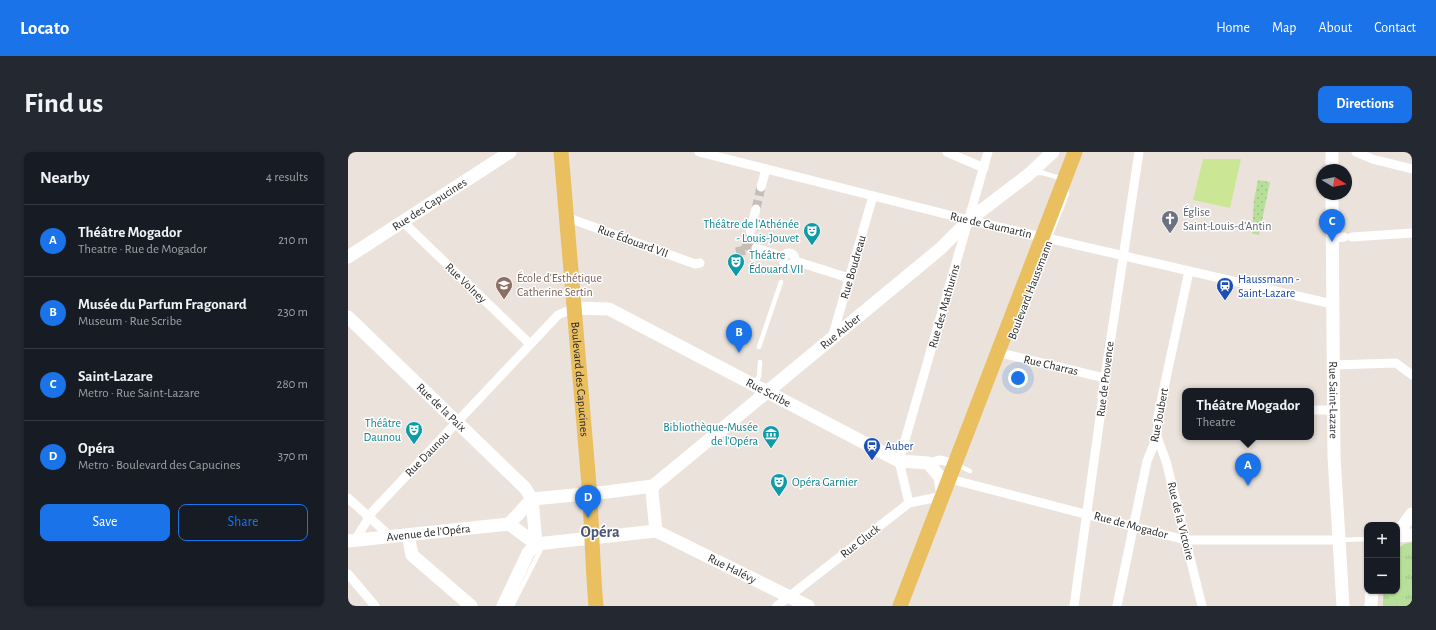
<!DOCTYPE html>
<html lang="en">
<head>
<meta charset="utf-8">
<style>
  body { margin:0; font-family:"Alegreya Sans",sans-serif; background:#242831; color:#f1f3f6 }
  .controls { position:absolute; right:12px; bottom:12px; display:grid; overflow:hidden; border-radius:8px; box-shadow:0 1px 3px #0004 }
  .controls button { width:36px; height:36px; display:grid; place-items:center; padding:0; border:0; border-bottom:1px solid #363941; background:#171b24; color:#f1f3f6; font:20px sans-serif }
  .compass { position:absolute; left:968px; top:12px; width:36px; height:36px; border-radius:50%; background:#171b24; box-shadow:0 1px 3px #0004; rotate:100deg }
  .you { position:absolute; left:670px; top:226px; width:14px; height:14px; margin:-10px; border:3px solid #fff; border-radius:50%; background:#1a73e8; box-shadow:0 0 0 6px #1a73e833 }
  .badge { display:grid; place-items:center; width:26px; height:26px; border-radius:50%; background:#1a73e8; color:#fff; font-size:13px; font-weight:700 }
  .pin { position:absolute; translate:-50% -33px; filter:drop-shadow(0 1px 2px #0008) }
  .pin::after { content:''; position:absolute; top:21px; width:14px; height:12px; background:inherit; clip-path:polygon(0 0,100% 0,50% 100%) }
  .popup { position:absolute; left:834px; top:236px; width:132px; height:52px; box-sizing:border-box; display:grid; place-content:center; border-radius:8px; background:#171b24; filter:drop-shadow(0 1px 3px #0005); font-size:13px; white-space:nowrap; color:#9ea1a6 }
  .popup b { font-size:15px; color:#f1f3f6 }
  .popup::after { content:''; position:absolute; left:50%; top:100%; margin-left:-8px; border:8px solid transparent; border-top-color:#171b24 }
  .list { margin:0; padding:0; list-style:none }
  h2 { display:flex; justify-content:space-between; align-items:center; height:52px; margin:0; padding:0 16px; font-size:17px }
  h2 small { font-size:13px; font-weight:400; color:#9ea1a6 }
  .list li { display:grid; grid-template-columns:26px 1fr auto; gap:12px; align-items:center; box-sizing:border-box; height:72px; padding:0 16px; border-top:1px solid #363941 }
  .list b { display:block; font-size:15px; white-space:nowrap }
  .list p { margin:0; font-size:13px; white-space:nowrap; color:#9ea1a6 }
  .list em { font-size:13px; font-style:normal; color:#9ea1a6 }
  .actions { display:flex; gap:8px; padding:12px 16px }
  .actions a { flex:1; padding:9px 0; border:1px solid #1a73e8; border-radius:8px; text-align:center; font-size:14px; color:#1a73e8 }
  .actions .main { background:#1a73e8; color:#fff }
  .map { position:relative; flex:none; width:1064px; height:454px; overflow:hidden; border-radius:8px }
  header { display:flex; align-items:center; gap:24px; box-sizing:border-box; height:56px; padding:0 20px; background:#1a73e8; color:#fff }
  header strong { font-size:19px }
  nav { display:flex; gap:22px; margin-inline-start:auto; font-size:14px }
  .intro { display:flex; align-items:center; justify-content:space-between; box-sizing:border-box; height:96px; padding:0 24px }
  h1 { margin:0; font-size:28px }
  .button { padding:10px 18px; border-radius:8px; background:#1a73e8; color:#fff; font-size:14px; font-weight:700 }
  main { display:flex; gap:24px; padding:0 24px }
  aside { flex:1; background:#171b24; border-radius:8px; box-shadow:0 1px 3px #0004 }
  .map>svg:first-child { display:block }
  .park { fill:url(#park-tufts) }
  .garden { fill:url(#garden-dots) }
  .pitch { fill:#cbe695 }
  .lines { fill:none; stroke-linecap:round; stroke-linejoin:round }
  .street-tunnel { stroke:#c4beb7; stroke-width:9; stroke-dasharray:9 4.5; stroke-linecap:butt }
  .lane { stroke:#fff; stroke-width:4.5 }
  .street { stroke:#fff; stroke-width:9 }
  .secondary { stroke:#fff; stroke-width:13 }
  .primary { stroke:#eabf60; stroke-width:15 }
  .labels { text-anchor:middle; stroke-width:3; stroke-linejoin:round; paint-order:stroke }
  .street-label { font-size:12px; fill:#292929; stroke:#fff }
  .worship-label { font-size:12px; fill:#5b616d; stroke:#fff; text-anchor:start }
  .culture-label { font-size:12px; fill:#0d838f; stroke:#fff; text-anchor:end }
  .education-label { font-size:12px; fill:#785e54; stroke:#fff; text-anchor:start }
  .transit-label { font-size:12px; fill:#164399; stroke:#fff; text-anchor:start }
  .district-label { font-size:16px; font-weight:bold; fill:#4b5777; stroke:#fff }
</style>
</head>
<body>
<header>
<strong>Locato</strong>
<nav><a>Home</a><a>Map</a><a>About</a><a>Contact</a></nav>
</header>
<div class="intro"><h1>Find us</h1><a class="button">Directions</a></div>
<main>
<aside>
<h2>Nearby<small>4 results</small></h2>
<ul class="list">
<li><span class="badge">A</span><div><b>Théâtre Mogador</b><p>Theatre · Rue de Mogador</p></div><em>210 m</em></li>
<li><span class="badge">B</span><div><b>Musée du Parfum Fragonard</b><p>Museum · Rue Scribe</p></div><em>230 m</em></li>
<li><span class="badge">C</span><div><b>Saint-Lazare</b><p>Metro · Rue Saint-Lazare</p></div><em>280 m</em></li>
<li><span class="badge">D</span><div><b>Opéra</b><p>Metro · Boulevard des Capucines</p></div><em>370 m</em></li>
</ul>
<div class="actions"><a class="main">Save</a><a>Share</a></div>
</aside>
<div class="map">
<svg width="1064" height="454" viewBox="0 0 1064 454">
  <defs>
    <pattern id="park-tufts" width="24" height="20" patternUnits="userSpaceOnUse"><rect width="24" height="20" fill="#b7df99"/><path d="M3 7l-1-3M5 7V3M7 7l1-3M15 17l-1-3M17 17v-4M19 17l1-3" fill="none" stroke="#9dbf84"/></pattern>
    <pattern id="garden-dots" width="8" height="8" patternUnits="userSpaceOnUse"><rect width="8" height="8" fill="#b7df99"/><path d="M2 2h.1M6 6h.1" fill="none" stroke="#9dbf84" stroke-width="1.8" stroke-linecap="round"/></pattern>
  </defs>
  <rect width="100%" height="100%" fill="#ebe3db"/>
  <path class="park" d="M1064 390V454H1035V439H1049V398L1056 392Z"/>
  <path class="garden" d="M910 28 922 30 911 83 904 81 906 48Z"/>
  <path class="pitch" d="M855 7H893L882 56 845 48Z"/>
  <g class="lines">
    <g class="street-tunnel">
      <path d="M408 57 413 35"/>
      <path d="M397 98 402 80"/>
      <path d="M388 100 408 96"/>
    </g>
    <g class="lane">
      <path d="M687 21H695L715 27"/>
      <path d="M701 87 719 42 718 36"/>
      <path d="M411 195 433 130"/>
      <path d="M405 232 411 225 412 210"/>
      <path d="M609 313 622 319"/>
      <path d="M992 388 1019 387"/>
      <path d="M164 454 195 393"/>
    </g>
    <g class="street">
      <path d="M351 0 621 68 984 152"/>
      <path d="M599 0 636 16"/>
      <path d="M1008 0 1024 7 1064 17"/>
      <path d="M413 35 418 17"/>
      <path d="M218 65 347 112 352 111"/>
      <path d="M54 69 182 192"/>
      <path d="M402 80 408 57"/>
      <path d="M1004 85 1064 81"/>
      <path d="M985 86 996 85"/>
      <path d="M408 96 435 105"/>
      <circle cx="441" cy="107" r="6"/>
      <path d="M447 109 501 126"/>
      <path d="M484 186 525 44"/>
      <path d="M649 200 757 226"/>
      <path d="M985 213 1048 211 1064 223"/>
      <path d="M963 258H985"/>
      <path d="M809 285 818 309 854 454"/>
      <path d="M580 311 593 308 607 312"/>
      <path d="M602 327 837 388H992"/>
      <path d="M0 346 42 384"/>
      <path d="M561 351 551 309 640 0"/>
      <path d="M7 388 25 359 210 163 226 156"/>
      <path d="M0 422 27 454"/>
      <path d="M429 454 561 351 595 344"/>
      <path d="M726 454 754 251V245L791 0"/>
      <path d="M769 454 799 309 809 285 810 264 841 119"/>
    </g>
    <g class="secondary">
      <path d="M984 18V0"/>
      <path id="s1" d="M984 42 986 304 995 454"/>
      <path id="s2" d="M0 105 162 0"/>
      <path id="s3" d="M226 156 261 157 551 309 580 311 592 325 595 344"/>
      <path id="s4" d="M0 165 177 336 184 347 188 392 180 401 155 454"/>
      <path id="s5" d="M305 334 592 97 621 68 680 23 705 0"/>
      <path d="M305 334 304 340 308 379"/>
      <path d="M161 372 184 347 259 340 305 334"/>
      <path d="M161 372 188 392 308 379"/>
      <path id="s6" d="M308 379 460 454"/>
      <path d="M1049 382 1064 362"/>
      <path d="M60 383 64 403 123 454"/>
      <path d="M1049 384 1064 383"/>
      <path id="s7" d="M0 389 161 372"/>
      <path d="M1023 454 1024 439"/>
    </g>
    <g class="primary">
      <path id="s8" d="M213 0 240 321C244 366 244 410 248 454"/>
      <path d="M552 454 727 0"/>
    </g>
  </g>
  <defs>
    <symbol id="church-pin" viewBox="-11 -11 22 30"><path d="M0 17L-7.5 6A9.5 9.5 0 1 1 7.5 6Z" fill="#6b7280" stroke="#fff"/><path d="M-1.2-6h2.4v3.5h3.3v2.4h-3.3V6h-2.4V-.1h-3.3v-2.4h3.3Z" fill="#fff"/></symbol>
    <symbol id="theatre-pin" viewBox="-11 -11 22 30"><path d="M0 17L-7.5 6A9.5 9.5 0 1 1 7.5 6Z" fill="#0f9aa8" stroke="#fff"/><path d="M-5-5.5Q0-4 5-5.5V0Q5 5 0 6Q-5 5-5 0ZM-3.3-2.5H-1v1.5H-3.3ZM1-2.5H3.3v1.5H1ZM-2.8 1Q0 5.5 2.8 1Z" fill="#fff"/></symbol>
    <symbol id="university-pin" viewBox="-11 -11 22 30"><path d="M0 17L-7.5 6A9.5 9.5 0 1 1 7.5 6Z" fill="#8d6e63" stroke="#fff"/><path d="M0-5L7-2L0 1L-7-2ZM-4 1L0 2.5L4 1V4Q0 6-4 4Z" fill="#fff"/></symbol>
    <symbol id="station-pin" viewBox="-11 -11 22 30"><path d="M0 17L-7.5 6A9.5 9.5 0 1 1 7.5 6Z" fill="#1a4fb4" stroke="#fff"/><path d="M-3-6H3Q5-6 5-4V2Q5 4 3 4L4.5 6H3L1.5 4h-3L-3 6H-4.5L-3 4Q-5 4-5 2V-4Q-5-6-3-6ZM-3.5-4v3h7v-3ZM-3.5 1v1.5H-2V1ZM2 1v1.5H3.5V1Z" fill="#fff"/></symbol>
    <symbol id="museum-pin" viewBox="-11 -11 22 30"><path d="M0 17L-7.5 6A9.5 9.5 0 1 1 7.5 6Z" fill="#0f9aa8" stroke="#fff"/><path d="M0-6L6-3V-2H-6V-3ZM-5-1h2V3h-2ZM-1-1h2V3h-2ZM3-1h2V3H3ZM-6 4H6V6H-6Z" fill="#fff"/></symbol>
  </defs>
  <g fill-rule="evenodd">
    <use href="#church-pin" x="812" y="57" width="20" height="27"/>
    <use href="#theatre-pin" x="454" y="69" width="20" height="27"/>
    <use href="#theatre-pin" x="378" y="100" width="20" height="27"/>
    <use href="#university-pin" x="146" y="123" width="20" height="27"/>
    <use href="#station-pin" x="867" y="124" width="20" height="27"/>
    <use href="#theatre-pin" x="56" y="268" width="20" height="27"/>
    <use href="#museum-pin" x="413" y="272" width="20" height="27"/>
    <use href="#station-pin" x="514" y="284" width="20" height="27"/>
    <use href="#theatre-pin" x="421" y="320" width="20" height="27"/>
  </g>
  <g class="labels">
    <g class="street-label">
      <text dy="4" stroke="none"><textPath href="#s2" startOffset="97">Rue des Capucines</textPath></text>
      <text transform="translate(643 73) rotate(13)" y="4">Rue de Caumartin</text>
      <text transform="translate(285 89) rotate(20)" y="4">Rue Édouard VII</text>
      <text transform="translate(505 115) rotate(-74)" y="4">Rue Boudreau</text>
      <text transform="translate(118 131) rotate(44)" y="4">Rue Volney</text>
      <text transform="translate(682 138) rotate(-69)" y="4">Boulevard Haussmann</text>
      <text transform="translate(596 154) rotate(-74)" y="4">Rue des Mathurins</text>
      <text dy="4" stroke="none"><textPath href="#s5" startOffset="243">Rue Auber</textPath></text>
      <text transform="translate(703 213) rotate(13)" y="4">Rue Charras</text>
      <text dy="4" stroke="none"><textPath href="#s8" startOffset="228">Boulevard des Capucines</textPath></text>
      <text transform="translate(757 227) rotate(-83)" y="4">Rue de Provence</text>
      <text dy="4" stroke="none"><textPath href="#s3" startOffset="215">Rue Scribe</textPath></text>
      <text dy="4" stroke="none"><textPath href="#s1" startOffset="206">Rue Saint-Lazare</textPath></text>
      <text dy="4" stroke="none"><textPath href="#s4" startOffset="130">Rue de la Paix</textPath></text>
      <text transform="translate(811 263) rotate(-79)" y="4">Rue Joubert</text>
      <text transform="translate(79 302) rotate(-46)" y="4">Rue Daunou</text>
      <text transform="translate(833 369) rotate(76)" y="4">Rue de la Victoire</text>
      <text transform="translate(783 373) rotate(15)" y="4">Rue de Mogador</text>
      <text dy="4" stroke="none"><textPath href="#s7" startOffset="81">Avenue de l'Opéra</textPath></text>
      <text transform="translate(512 389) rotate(-38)" y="4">Rue Gluck</text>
      <text dy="4" stroke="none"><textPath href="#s6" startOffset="85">Rue Halévy</textPath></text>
    </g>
    <g class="worship-label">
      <text x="835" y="64">Église<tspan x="835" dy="14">Saint-Louis-d'Antin</tspan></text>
    </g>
    <g class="culture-label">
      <text x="451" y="76">Théâtre de l'Athénée<tspan x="451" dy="14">- Louis-Jouvet</tspan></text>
      <text x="401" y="107" text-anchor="start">Théâtre<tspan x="401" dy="14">Édouard VII</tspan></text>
      <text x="53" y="275">Théâtre<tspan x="53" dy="14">Daunou</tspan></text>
      <text x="410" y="279">Bibliothèque-Musée<tspan x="410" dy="14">de l'Opéra</tspan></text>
      <text x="444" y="334" text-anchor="start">Opéra Garnier</text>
    </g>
    <g class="education-label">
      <text x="169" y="130">École d'Esthétique<tspan x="169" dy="14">Catherine Sertin</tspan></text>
    </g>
    <g class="transit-label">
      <text x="890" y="131">Haussmann -<tspan x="890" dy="14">Saint-Lazare</tspan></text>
      <text x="537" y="298">Auber</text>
    </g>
    <g class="district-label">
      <text x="252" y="385">Opéra</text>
    </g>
  </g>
</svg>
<div class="controls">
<button>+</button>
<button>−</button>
</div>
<svg class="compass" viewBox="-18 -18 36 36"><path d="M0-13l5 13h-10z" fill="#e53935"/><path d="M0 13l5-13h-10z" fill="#9ea1a6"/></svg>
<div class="you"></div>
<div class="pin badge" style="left:900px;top:334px">A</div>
<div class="popup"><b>Théâtre Mogador</b>Theatre</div>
<div class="pin badge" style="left:391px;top:201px">B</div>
<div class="pin badge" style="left:984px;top:90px">C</div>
<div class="pin badge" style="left:240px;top:366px">D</div>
</div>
</main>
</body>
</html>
